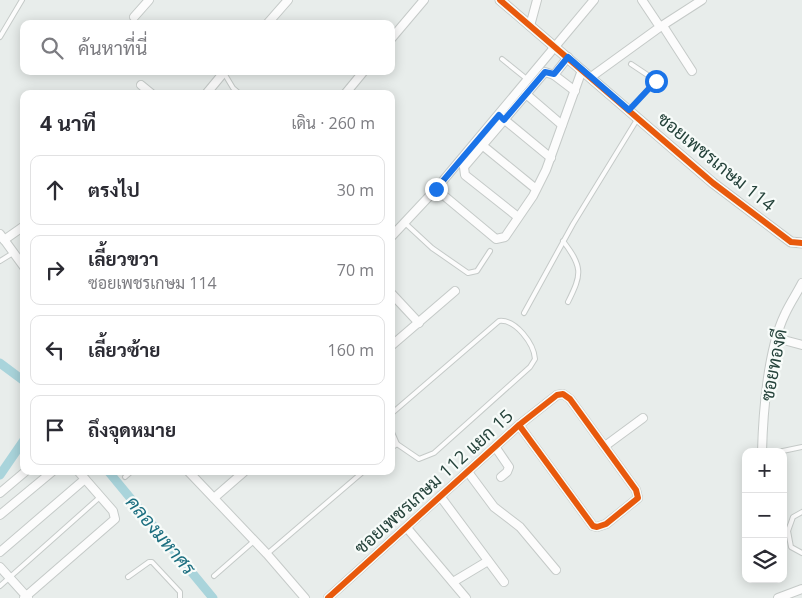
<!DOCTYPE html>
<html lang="th">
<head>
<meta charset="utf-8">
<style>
  body { margin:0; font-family:"Open Sans",Sarabun,sans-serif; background:#f7f7f7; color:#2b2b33 }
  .controls { position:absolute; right:15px; bottom:15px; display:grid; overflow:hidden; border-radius:10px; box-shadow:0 2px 12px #0003 }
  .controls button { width:45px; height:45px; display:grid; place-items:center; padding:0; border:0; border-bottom:1px solid #e1e1e2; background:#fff; color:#2b2b33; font:25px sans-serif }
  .stop { position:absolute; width:15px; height:15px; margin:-11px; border:4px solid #1a73e8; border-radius:50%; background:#fff }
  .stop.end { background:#1a73e8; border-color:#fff; box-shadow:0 1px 5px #0008 }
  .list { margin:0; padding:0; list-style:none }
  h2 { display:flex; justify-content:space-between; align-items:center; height:65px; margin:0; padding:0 20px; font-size:21px }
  h2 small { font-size:16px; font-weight:400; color:#7c7c81 }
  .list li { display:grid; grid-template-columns:32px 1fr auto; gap:15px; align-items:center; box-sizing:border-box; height:70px; margin:0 10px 10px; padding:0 10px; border:1px solid #e1e1e2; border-radius:10px }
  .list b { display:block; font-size:19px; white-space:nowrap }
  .list p { margin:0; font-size:16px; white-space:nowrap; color:#7c7c81 }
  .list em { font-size:16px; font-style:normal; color:#7c7c81 }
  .icon { flex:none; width:28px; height:28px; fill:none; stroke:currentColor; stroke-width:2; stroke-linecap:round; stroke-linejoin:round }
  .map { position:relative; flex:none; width:802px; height:598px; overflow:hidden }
  .search { position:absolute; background:#fff; box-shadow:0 2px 12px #0003; left:20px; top:20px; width:375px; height:55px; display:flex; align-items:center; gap:12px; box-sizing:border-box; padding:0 18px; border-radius:10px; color:#7c7c81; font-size:19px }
  .panel { position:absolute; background:#fff; box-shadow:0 2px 12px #0003; left:20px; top:90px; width:375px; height:385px; border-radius:10px }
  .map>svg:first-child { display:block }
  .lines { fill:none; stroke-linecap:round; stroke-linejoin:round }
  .canal { stroke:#a9d4db; stroke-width:9 }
  .service-casing { stroke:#c5cac8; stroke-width:6 }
  .minor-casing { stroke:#c5cac8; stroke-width:10 }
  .tertiary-casing { stroke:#c5cac8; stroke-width:11 }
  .service { stroke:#fcfcfc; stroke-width:4 }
  .minor { stroke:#fcfcfc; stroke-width:8 }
  .tertiary { stroke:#fcfcfc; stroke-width:9 }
  .cycleway-casing { stroke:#f7fbf9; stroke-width:9 }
  .cycleway { stroke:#e8590c; stroke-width:6 }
  .route { stroke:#1a73e8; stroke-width:6 }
  .labels { text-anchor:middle; stroke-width:4.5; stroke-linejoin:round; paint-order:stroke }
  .street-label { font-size:18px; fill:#24423a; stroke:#f7fbf9 }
  .water-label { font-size:19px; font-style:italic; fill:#1c6f80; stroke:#f7fbf9 }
</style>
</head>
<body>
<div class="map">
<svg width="802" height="598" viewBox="0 0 802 598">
  <rect width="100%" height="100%" fill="#e8edeb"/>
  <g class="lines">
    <g class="canal">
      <path d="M0 363 24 381"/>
      <path d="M108 471 213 598"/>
      <path d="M0 475 24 440"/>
    </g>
    <defs>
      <g id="service">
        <path d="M0 37 22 0"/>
        <path d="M502 59 528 80"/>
        <path d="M631 64 661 84"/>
        <path d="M224 73 233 88 240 94"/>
        <path d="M629 110 656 81"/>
        <path d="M405 223 432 248 468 273 477 271 490 251"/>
        <path d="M563 241C583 267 582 274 568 302"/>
        <path d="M0 261 13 253"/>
        <path d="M524 313 573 224 638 118"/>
        <path d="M391 414 499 321C516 319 534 344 535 359L530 367 434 453 419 459 397 444 391 448"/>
        <path d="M391 430 397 444"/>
        <path d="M778 452 802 447"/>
        <path d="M125 477 132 471"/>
        <path d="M788 531 793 517 802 512"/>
        <path d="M783 532 788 531 791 547 802 553"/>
        <path d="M267 554 364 471"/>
        <path d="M214 576 254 541"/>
        <path d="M128 577 149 562H152L180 592V598"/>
        <path d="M0 586 100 497"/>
      </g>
      <g id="minor">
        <path d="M134 17 149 0"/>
        <path d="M267 24 288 0"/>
        <path d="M530 26 537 0"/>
        <path d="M663 26 692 71"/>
        <path d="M660 27 702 0"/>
        <path d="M391 39 424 0"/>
        <path d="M554 75 568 57"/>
        <path d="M591 77 660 27 642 0"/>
        <path d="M141 85 152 94"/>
        <path d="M206 94 225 71"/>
        <path d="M345 94 364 71"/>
        <path d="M526 94 562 125"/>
        <path d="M500 116 551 158"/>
        <path d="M482 145 536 189"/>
        <path d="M436 189 496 239 505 237 533 196 546 170 582 70"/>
        <path d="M518 217 465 175 464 167 545 72 554 75 575 91"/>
        <path d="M0 234 24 267"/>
        <path d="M391 237 436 189 594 0"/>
        <path d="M4 240 24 226"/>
        <path d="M391 293 419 323"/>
        <path d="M776 338 802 345"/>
        <path d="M391 346 455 291"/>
        <path d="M605 446 643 418"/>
        <path d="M496 448 509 467 507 472 501 477"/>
        <path d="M762 452C763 412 768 349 785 314 790 303 797 293 802 283"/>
        <path d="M188 471 267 554 305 598"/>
        <path d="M468 472 494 507 520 527 556 570"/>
        <path d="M0 493 26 471"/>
        <path d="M440 496 504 582"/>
        <path d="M214 498 245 471"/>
        <path d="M0 515 53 471"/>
        <path d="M407 528 466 598"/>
        <path d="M0 552 85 479"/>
        <path d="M0 567 28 598"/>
        <path d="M453 582 488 561"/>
        <path d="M24 598 115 519 113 511 78 471"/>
        <path d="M328 598 519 425 557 395 563 394 570 399 636 490 638 498 606 524 597 527 593 526 519 425"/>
        <path d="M778 598 802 589"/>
      </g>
      <path id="tertiary" d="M500 0 713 183 791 242 802 243"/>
    </defs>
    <use href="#service" class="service-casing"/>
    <use href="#minor" class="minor-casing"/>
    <use href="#tertiary" class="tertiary-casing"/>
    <use href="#service" class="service"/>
    <use href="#minor" class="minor"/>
    <use href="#tertiary" class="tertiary"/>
    <defs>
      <g id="cycleway">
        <path d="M500 0 713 183 791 242 802 243"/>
        <path d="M328 598 519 425 557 395 563 394 570 399 636 490 638 498 606 524 597 527 593 526 519 425"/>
      </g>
    </defs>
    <use href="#cycleway" class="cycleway-casing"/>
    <use href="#cycleway" class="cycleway"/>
  </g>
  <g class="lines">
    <path class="route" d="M436 189 499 115 504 120 545 72 554 74 568 57 629 110 656 81"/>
  </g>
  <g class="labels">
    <g class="street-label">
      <text transform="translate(716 162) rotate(39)" y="6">ซอยเพชรเกษม 114</text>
      <text transform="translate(774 365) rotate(-79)" y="6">ซอยทองดี</text>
      <text transform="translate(434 482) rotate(-42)" y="6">ซอยเพชรเกษม 112 แยก 15</text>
    </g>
    <g class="water-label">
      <text transform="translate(161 535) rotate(50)" y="7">คลองมหาศร</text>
    </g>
  </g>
</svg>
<div class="controls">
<button>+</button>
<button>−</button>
<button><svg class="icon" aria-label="layers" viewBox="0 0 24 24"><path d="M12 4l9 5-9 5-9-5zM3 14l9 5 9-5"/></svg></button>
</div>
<div class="stop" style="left:656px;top:81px"></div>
<div class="stop end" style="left:436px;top:189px"></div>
<div class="search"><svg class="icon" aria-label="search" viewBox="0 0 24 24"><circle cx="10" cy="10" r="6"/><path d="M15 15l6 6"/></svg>ค้นหาที่นี่</div>
<section class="panel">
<h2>4 นาที<small>เดิน · 260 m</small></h2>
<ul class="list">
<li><svg class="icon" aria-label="ahead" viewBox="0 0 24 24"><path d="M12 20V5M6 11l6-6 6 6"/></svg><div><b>ตรงไป</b></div><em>30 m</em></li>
<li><svg class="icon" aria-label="right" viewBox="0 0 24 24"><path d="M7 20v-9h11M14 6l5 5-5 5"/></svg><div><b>เลี้ยวขวา</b><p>ซอยเพชรเกษม 114</p></div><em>70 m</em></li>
<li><svg class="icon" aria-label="left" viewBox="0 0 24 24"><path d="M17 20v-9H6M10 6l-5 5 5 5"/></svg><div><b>เลี้ยวซ้าย</b></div><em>160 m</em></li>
<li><svg class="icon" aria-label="arrive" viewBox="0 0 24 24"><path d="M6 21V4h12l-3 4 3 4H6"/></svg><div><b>ถึงจุดหมาย</b></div></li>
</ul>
</section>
</div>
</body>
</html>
